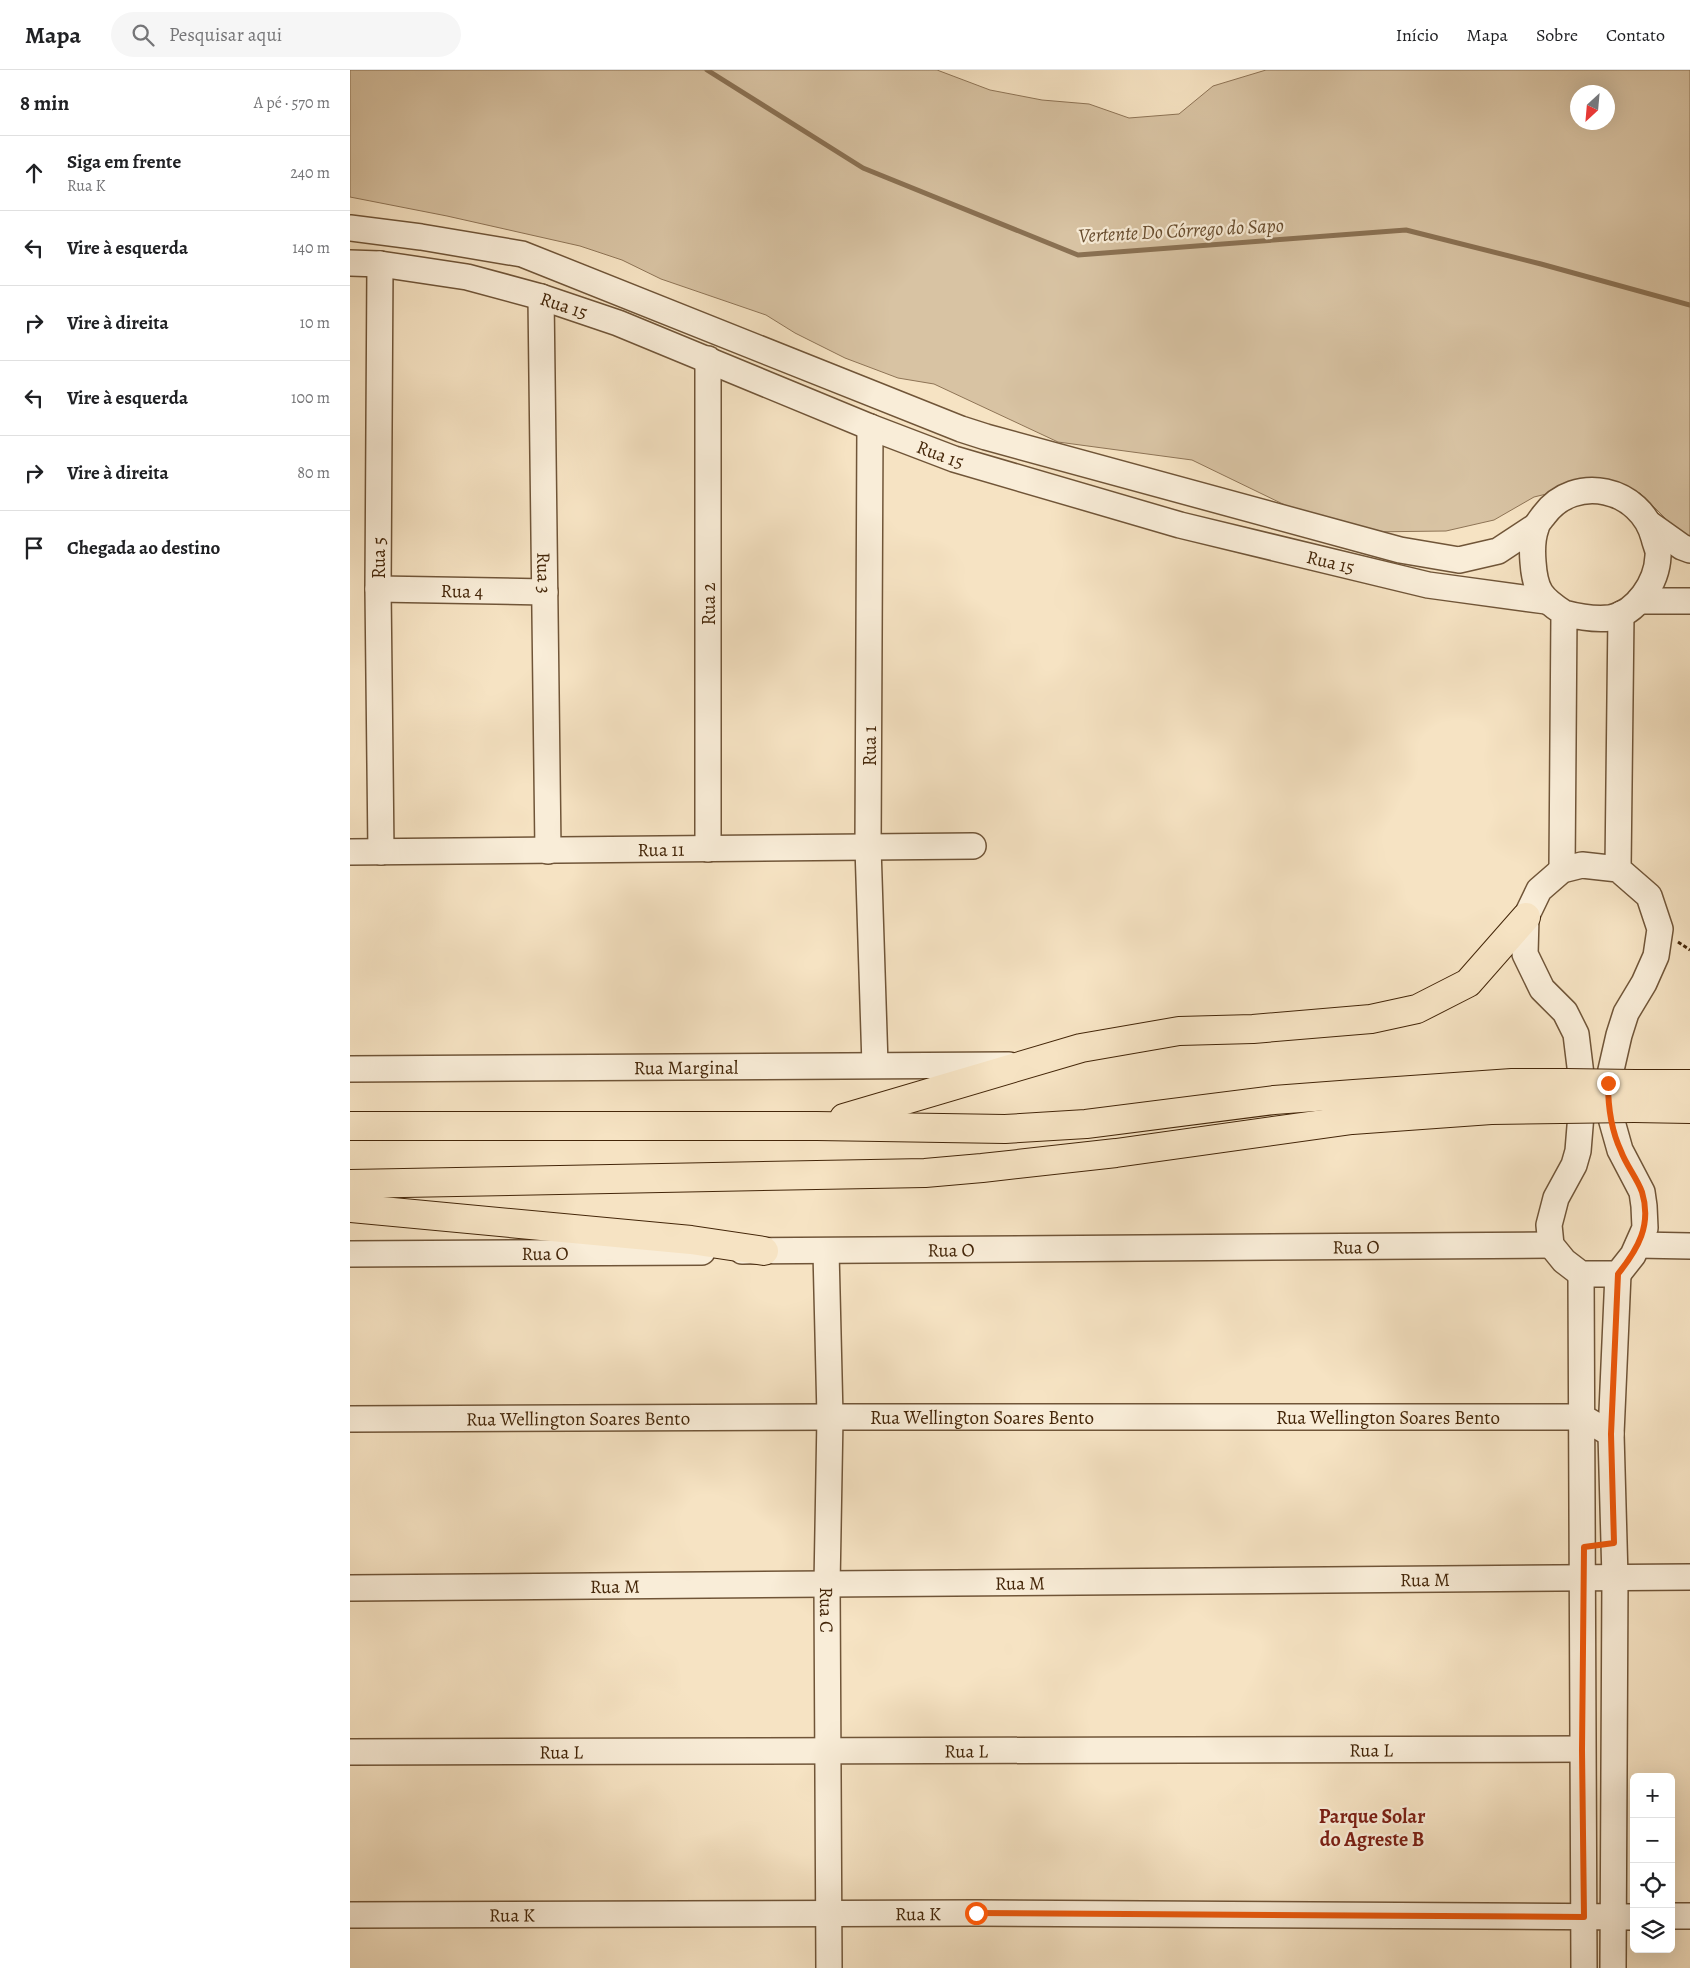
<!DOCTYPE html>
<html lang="pt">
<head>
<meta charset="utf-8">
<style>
  body { margin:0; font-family:Alegreya,serif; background:#f6f6f6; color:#202124 }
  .controls { position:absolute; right:15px; bottom:15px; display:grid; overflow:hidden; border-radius:8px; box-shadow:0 5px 20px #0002 }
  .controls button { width:45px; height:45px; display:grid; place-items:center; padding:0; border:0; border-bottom:1px solid #e0e0e0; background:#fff; color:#202124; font:25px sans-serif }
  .compass { position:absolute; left:1220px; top:15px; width:45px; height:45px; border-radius:50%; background:#fff; box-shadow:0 5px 20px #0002; rotate:206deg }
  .stop { position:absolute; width:15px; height:15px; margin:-11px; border:4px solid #ea580c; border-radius:50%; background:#fff }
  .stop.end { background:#ea580c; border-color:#fff; box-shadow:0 1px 5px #0008 }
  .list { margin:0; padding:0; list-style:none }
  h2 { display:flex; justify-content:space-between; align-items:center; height:65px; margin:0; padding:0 20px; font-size:21px }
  h2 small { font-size:16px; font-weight:400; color:#757577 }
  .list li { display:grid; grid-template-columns:32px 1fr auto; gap:15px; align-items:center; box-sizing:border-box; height:75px; padding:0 20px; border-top:1px solid #e0e0e0 }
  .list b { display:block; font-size:19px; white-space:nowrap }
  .list p { margin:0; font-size:16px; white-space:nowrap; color:#757577 }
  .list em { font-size:16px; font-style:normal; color:#757577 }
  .icon { flex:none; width:28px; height:28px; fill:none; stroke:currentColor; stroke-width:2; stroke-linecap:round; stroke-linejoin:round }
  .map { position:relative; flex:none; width:1340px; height:1898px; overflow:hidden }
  header { display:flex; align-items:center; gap:30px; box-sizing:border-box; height:70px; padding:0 25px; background:#fff; border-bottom:1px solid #e0e0e0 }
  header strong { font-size:24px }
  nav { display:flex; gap:28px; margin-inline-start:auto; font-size:18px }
  .search { width:350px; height:45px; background:#f6f6f6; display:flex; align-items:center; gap:12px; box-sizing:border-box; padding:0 18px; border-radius:28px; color:#757577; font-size:19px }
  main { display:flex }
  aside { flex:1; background:#fff }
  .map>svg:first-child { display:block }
  .green { fill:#d8c3a3; stroke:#8e7456; fill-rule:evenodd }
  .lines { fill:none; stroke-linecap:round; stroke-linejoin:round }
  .stream { stroke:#8a7153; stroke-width:5 }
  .minor-casing { stroke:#705538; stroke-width:28 }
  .highway-casing { stroke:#442609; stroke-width:30 }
  .path { stroke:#442609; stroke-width:3; stroke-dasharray:4 2.5; stroke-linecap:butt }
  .minor { stroke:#f9edd8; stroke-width:25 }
  .highway { stroke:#f6e3c3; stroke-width:28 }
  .highway-bridge-casing { stroke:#442609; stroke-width:30; stroke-linecap:butt }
  .highway-bridge { stroke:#f6e3c3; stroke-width:28 }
  .route { stroke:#ea580c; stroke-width:6 }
  .labels { text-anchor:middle; stroke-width:4.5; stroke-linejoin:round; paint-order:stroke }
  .street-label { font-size:19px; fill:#442609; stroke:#f9edd8 }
  .water-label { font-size:20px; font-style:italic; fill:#674c2e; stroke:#f9edd8 }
  .neighbourhood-label { font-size:20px; font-weight:bold; fill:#7a1f14; stroke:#f9edd8 }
</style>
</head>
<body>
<header>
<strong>Mapa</strong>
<div class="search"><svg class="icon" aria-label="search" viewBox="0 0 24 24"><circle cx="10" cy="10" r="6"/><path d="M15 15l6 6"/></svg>Pesquisar aqui</div>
<nav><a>Início</a><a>Mapa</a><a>Sobre</a><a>Contato</a></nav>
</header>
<main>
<aside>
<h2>8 min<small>A pé · 570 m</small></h2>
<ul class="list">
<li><svg class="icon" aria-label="ahead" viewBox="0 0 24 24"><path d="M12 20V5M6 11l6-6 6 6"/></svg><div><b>Siga em frente</b><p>Rua K</p></div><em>240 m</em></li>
<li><svg class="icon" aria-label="left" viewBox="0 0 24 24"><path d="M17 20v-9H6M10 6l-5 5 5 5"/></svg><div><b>Vire à esquerda</b></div><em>140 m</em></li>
<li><svg class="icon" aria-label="right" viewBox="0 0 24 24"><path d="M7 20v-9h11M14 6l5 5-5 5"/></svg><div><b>Vire à direita</b></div><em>10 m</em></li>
<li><svg class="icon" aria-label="left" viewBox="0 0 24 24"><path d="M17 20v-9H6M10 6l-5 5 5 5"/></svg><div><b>Vire à esquerda</b></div><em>100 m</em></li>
<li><svg class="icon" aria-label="right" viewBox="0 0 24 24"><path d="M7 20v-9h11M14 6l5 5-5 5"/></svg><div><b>Vire à direita</b></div><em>80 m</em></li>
<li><svg class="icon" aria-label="arrive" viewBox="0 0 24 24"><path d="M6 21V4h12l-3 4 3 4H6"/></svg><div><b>Chegada ao destino</b></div></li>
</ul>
</aside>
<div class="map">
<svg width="1340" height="1898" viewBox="0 0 1340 1898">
  <rect width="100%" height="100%" fill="#f6e3c3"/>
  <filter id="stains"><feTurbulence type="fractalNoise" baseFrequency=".004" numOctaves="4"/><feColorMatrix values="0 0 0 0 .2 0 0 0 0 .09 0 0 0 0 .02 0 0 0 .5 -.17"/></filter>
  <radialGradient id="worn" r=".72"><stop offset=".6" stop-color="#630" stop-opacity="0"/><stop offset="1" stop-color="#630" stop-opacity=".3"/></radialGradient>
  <path class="green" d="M0 0H587L640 20 692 30 739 34 779 48 829 44 863 16 916 0H1340V469L1335 468 1290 423 1242 413 1184 427 1144 450 1096 461 1016 462 970 452 842 390 708 372 584 314 548 308 495 288 445 263 416 245 311 209 272 190 230 176 97 146 0 127ZM1228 22H1258V52H1228Z"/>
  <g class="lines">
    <path class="stream" d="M357 0 513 98 728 185 1056 160 1191 194 1340 235"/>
    <defs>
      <g id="minor">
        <path d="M0 158 71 167 172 184 611 359 636 367 1050 480 1109 490 1148 481 1186 456"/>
        <path id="s1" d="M0 193 30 194 117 207 191 227 268 253 520 357 604 389 830 455 1078 515 1196 531"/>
        <path d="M30 194 28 519 31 782"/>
        <path id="s2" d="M191 227 198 781"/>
        <path d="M520 357 518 777 525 995"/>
        <path d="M1301 455 1332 477 1340 480"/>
        <path id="s3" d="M28 519 195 522"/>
        <path d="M1289 531H1340"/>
        <path d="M358 779V289"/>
        <path id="s4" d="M0 782 623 776"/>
        <path d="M1268 799 1232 795 1212 800 1189 820 1176 847 1175 884 1192 919 1215 942 1226 964 1232 1013V1032L1228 1081 1224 1095 1206 1128 1199 1155 1201 1175 1214 1191 1231 1204H1268L1283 1185 1295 1158 1294 1136 1292 1122 1270 1080 1259 1041 1258 1013 1269 965 1276 943 1294 913 1306 886 1310 859 1299 826 1268 799 1271 544"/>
        <path d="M1212 800 1214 543C1191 528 1185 521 1183 492 1182 480 1182 469 1186 458 1187 453 1191 449 1194 445 1225 403 1291 418 1304 468 1305 473 1309 481 1308 486 1307 512 1287 543 1260 548 1244 550 1229 547 1214 543"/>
        <path id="s5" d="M0 999 659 995"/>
        <path d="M1288 1175 1340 1176"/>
        <path id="s6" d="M392 1181 1201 1175"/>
        <path id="s7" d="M476 1181 480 1347 477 1515 479 1898"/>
        <path id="s8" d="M0 1184 352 1182"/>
        <path d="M1231 1204 1234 1898"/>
        <path id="s9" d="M0 1349 480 1347H1232L1261 1364"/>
        <path id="s10" d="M0 1518 1340 1507"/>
        <path id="s11" d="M0 1682 1232 1679"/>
        <path id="s12" d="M0 1845 626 1843 1284 1847"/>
        <path d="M1321 1846H1340"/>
        <path d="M1263 1898 1265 1508 1261 1364 1268 1204"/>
      </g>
      <g id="highway">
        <path d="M1285 1014H1340"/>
        <path d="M1284 1038 1340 1039"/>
        <path d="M494 1048 731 978 829 961 903 959 1021 949 1067 939 1118 913 1176 847"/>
        <path d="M0 1056H467L655 1059 736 1054 924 1030 1004 1024 1162 1013H1216"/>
        <path d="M0 1114 575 1103 632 1098 766 1083 1002 1050 1141 1040 1211 1039"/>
        <path d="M0 1138 341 1170 414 1181"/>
      </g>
    </defs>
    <use href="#minor" class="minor-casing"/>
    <use href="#highway" class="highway-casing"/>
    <path class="path" d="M1328 872 1340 880"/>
    <use href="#minor" class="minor"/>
    <use href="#highway" class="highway"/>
    <defs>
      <g id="highway-bridge">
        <path d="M1216 1013 1285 1014"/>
        <path d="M1211 1039 1284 1038"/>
      </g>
    </defs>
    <use href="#highway-bridge" class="highway-bridge-casing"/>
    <use href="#highway-bridge" class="highway-bridge"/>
  </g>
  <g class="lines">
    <path class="route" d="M626 1843 1234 1847 1232 1680 1234 1477 1264 1473 1261 1364 1268 1204C1288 1179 1302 1155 1292 1122 1287 1108 1276 1095 1271 1081 1261 1060 1258 1036 1258 1013"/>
  </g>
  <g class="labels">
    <g class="street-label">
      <text dy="7" stroke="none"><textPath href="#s1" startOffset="219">Rua 15</textPath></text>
      <text dy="7" stroke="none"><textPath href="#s1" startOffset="624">Rua 15</textPath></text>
      <text transform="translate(28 488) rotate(-90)" y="7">Rua 5</text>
      <text dy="7" stroke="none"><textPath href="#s1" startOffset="1029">Rua 15</textPath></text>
      <text dy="7" stroke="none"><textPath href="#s2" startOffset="276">Rua 3</textPath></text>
      <text dy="7" stroke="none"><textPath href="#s3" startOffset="84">Rua 4</textPath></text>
      <text transform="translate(358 534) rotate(-90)" y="7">Rua 2</text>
      <text transform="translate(519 676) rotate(-90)" y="7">Rua 1</text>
      <text dy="7" stroke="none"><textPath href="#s4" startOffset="311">Rua 11</textPath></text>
      <text dy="7" stroke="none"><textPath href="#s5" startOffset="336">Rua Marginal</textPath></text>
      <text dy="7" stroke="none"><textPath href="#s6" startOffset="614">Rua O</textPath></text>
      <text dy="7" stroke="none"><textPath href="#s6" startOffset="209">Rua O</textPath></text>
      <text dy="7" stroke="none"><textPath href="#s8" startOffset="195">Rua O</textPath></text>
      <text dy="7" stroke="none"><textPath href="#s9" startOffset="632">Rua Wellington Soares Bento</textPath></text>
      <text dy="7" stroke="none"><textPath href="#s9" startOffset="1038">Rua Wellington Soares Bento</textPath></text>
      <text dy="7" stroke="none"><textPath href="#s9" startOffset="228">Rua Wellington Soares Bento</textPath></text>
      <text dy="7" stroke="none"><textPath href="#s10" startOffset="1075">Rua M</textPath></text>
      <text dy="7" stroke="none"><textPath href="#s10" startOffset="670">Rua M</textPath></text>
      <text dy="7" stroke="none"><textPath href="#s10" startOffset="265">Rua M</textPath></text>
      <text dy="7" stroke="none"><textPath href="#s7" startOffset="359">Rua C</textPath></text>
      <text dy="7" stroke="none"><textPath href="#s11" startOffset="616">Rua L</textPath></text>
      <text dy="7" stroke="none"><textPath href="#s11" startOffset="1021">Rua L</textPath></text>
      <text dy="7" stroke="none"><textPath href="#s11" startOffset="211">Rua L</textPath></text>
      <text dy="7" stroke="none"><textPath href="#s12" startOffset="568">Rua K</textPath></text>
      <text dy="7" stroke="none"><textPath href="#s12" startOffset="162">Rua K</textPath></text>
    </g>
    <g class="water-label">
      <text transform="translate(831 160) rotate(-3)" y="7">Vertente Do Córrego do Sapo</text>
    </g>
    <g class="neighbourhood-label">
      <text x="1022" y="1753">Parque Solar<tspan x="1022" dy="23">do Agreste B</tspan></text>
    </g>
  </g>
  <rect width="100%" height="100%" filter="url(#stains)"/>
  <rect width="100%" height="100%" fill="url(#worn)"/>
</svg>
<div class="controls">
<button>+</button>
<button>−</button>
<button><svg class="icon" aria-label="locate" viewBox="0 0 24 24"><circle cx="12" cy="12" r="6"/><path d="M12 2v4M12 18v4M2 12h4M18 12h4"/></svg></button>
<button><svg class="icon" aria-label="layers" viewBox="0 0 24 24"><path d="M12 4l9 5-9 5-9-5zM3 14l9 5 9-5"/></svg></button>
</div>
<svg class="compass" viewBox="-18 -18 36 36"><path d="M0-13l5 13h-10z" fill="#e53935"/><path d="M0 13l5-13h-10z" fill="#757577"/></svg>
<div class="stop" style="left:626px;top:1843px"></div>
<div class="stop end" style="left:1258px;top:1013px"></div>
</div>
</main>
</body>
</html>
